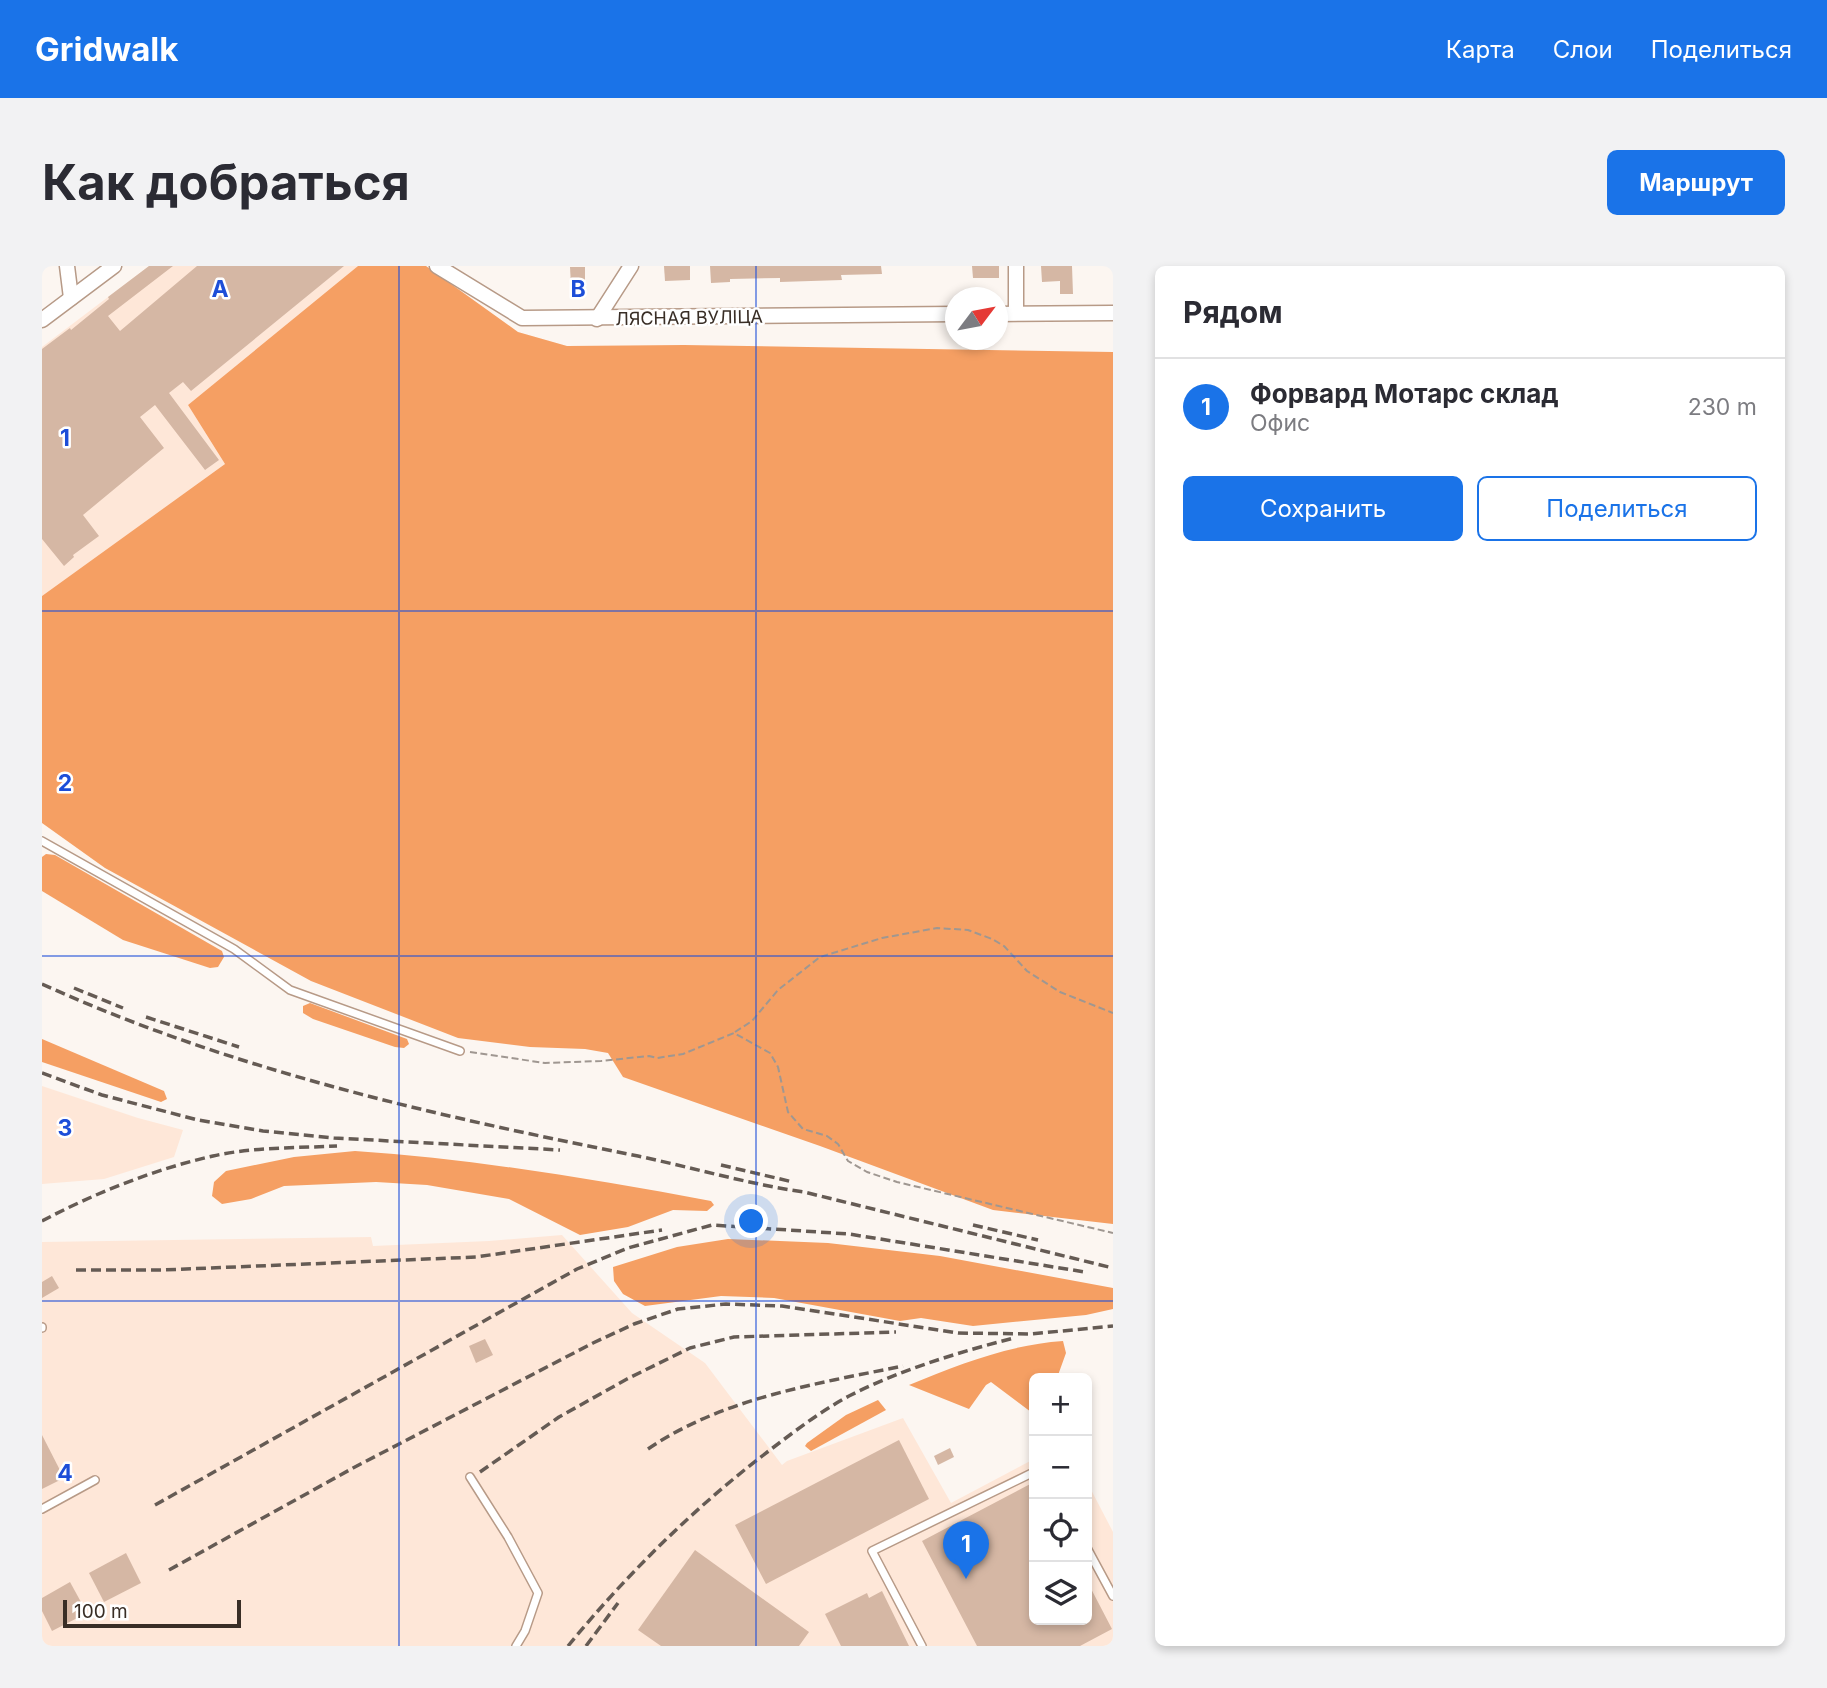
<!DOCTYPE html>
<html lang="ru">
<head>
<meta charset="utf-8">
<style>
  body { margin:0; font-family:Inter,sans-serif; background:#f2f2f3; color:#2b2b33 }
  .controls { position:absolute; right:21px; bottom:21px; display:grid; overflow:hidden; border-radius:10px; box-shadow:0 4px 10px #0003 }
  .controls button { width:63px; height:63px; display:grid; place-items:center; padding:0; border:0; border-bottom:2px solid #e1e1e2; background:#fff; color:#2b2b33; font:35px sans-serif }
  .compass { position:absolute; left:903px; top:21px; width:63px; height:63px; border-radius:50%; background:#fff; box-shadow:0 4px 10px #0003; rotate:58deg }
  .scale { position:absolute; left:21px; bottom:18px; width:178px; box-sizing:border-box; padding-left:7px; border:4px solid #392e26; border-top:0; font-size:19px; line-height:24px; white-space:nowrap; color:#392e26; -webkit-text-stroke:5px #fff; paint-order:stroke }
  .you { position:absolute; left:710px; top:956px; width:24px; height:24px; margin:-18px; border:5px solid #fff; border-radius:50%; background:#1a73e8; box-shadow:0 0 0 10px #1a73e833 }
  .badge { display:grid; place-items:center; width:46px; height:46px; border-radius:50%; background:#1a73e8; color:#fff; font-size:23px; font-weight:700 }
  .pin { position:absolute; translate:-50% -58px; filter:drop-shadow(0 2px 4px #0008) }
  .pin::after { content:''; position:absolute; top:37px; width:24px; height:21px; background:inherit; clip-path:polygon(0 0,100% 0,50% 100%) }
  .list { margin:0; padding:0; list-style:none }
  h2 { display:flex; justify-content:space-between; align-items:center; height:91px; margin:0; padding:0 28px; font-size:30px }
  h2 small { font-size:23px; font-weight:400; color:#7c7c81 }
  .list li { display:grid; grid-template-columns:46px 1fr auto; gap:21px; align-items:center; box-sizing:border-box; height:98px; padding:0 28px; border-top:2px solid #e1e1e2 }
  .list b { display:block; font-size:26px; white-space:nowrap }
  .list p { margin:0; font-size:23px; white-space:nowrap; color:#7c7c81 }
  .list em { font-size:23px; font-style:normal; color:#7c7c81 }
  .actions { display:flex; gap:14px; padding:21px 28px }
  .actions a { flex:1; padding:16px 0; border:2px solid #1a73e8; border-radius:10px; text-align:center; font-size:24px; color:#1a73e8 }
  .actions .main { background:#1a73e8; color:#fff }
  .icon { flex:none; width:38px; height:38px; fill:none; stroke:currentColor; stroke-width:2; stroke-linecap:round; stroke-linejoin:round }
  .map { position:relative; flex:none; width:1071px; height:1380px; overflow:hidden; border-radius:10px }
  header { display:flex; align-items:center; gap:42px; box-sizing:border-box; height:98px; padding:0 35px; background:#1a73e8; color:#fff }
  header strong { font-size:33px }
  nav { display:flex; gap:38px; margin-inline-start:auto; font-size:24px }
  .intro { display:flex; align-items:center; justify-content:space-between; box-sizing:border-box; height:168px; padding:0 42px }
  h1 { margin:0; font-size:49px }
  .button { padding:18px 32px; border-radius:10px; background:#1a73e8; color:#fff; font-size:24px; font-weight:700 }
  main { display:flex; gap:42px; padding:0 42px }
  aside { flex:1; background:#fff; border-radius:10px; box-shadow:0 4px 10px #0003 }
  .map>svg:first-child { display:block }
  .built { fill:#fee7d8 }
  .forest { fill:#f59f63 }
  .building { fill:#d5b7a4 }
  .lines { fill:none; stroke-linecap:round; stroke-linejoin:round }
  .lane-casing { stroke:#b79a87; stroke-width:10 }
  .street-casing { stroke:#b79a87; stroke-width:17 }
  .path { stroke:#9f9791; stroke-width:2; stroke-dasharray:7 3.5; stroke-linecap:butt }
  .lane { stroke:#fff; stroke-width:7 }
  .street { stroke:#fff; stroke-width:14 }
  .rail { stroke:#655b54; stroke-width:3.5; stroke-dasharray:10 5; stroke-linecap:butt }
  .grid { fill:none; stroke:#1d4ed8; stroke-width:2; stroke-opacity:0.55 }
  .labels { text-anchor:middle; stroke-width:5; stroke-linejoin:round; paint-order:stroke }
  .street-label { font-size:18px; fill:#392e26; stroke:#fff }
  .grid-label { font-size:23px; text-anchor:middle; font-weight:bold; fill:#1d4ed8; stroke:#fff; stroke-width:5; stroke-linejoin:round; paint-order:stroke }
</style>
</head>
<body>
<header>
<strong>Gridwalk</strong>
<nav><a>Карта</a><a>Слои</a><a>Поделиться</a></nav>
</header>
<div class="intro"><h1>Как добраться</h1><a class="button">Маршрут</a></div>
<main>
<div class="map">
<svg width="1071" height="1380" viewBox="0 0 1071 1380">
  <rect width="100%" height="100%" fill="#fcf6f1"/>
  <g class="built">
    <path d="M107 0H316L146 139 183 198 0 330V81Z"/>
    <path d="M0 820 96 852 141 864 132 891 62 913 0 918Z"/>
    <path d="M520 969 590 1047 663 1097 740 1199 745 1195 861 1152 909 1237 992 1193V1354H1045V1216L1071 1266V1380H0V976L329 971 331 980 447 975Z"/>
  </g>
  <g class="forest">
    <path d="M316 0H384L476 66 525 80 642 79 1071 86V958L951 944 778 880 581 811 566 787 543 783 488 781 416 772 269 715 63 602 0 557V330L183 198 146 139Z"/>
    <path d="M4 588 13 589 180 685 182 691 176 701 168 702 81 674 0 625V591Z"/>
    <path d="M268 737 365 773 367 778 362 782 353 781 271 753 261 747V740Z"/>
    <path d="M0 773 122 825 125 833 119 836 0 796Z"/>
    <path d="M313 885C433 893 550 913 669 935L672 939 665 945 631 944 586 961 538 969 467 933 385 919 334 916 242 920 209 933 180 938 170 930 172 916 184 905 252 891Z"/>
    <path d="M686 973 786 977 898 990 1071 1022V1043L1044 1049 931 1060 879 1052 858 1055 732 1032 679 1030 603 1040 581 1028 572 1015 571 1001 635 981Z"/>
    <path d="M1021 1075 1024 1087 1015 1112H992V1144L989 1146 949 1116 944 1119 927 1143 867 1119C918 1098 966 1079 1021 1075Z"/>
    <path d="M836 1134 844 1144 769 1185 763 1180 765 1177 804 1149Z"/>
  </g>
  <g class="building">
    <path d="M107 0H131L66 50 78 65 155 0H302L149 125 141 116 127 127 177 194 163 204 113 139 98 151 122 182 41 249 57 270 31 289 32 291 22 300 0 273V83L28 62 29 64 67 33 66 31Z"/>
    <path d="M622 0H648V14L623 15Z"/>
    <path d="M668 0H839L840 8 799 9 800 14 738 16V12L688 13V16L669 17Z"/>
    <path d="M930 0H957V12H931Z"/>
    <path d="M999 0H1030L1031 28H1018V15L1000 16Z"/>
    <path d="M528 1H543V20H529Z"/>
    <path d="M10 1010 17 1022 0 1032V1016Z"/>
    <path d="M443 1073 451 1089 434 1097 427 1080Z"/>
    <path d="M0 1169 22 1212 0 1223Z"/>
    <path d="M857 1174 887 1233 724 1318 693 1259Z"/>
    <path d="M908 1182 912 1191 896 1199 892 1190Z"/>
    <path d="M992 1216V1354H1045V1315L1070 1363 1038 1380H935L880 1275Z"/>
    <path d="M653 1284 767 1366 757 1380H619L596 1364Z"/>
    <path d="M84 1287 99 1317 62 1336 47 1307Z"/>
    <path d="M28 1316 45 1347 10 1365 0 1345V1332Z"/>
    <path d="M840 1325 867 1380H799L783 1348 825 1327 827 1332Z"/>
  </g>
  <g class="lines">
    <defs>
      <g id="lane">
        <path d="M0 575 192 683 248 724 418 785"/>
        <path d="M0 1062V1061"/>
        <path d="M428 1211 466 1271 496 1327 483 1365 474 1380"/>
        <path d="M0 1243 53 1214"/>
        <path d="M1045 1282 1071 1330"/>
        <path d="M880 1380 830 1285 992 1206"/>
      </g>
      <g id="street">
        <path d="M25 0 29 32"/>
        <path d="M395 0 480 52 914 48"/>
        <path d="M974 47V0"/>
        <path d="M956 48 1071 47"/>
        <path d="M555 53 589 0"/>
        <path d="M0 54 72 0"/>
      </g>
    </defs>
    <use href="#lane" class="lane-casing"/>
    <use href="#street" class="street-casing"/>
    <g class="path">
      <path d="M693 766 710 755 736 724 778 691 840 672 895 662 926 664 950 673 962 680 985 705 1018 726 1071 747"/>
      <path d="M428 786 503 797 559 795 607 790 615 792 641 788 692 767 728 787 736 801 746 846 761 863 785 870 796 878 806 895 825 906 855 916 1071 967"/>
    </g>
    <use href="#lane" class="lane"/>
    <use href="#street" class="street"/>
    <g class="rail">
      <path d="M0 718C189 804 394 850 596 890 652 902 706 918 762 926L1071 1002"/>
      <path d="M32 722 81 742"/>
      <path d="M104 751 197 781"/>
      <path d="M0 807 60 829 156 854 221 865 292 872 518 884"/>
      <path d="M679 899 751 916"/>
      <path d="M0 955C53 927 113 903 171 890 211 881 254 882 295 880"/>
      <path d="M931 959 996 974"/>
      <path d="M34 1004H120L434 991 620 964"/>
      <path d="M606 1183C681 1132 773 1118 861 1100"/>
      <path d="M438 1206 517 1151 585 1113 648 1082 692 1071 854 1066"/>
      <path d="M113 1239 535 1003 586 982 670 959 807 968 1043 1006"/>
      <path d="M127 1304 311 1202 551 1077 592 1058 636 1043 684 1038 740 1040 916 1067 989 1068 1071 1060"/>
      <path d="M526 1380C585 1308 654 1240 728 1184 753 1165 779 1145 807 1130 858 1104 917 1086 972 1072"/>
      <path d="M544 1380 576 1337"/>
    </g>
  </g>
  <path class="grid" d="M357 0V1380M714 0V1380M0 345H1071M0 690H1071M0 1035H1071"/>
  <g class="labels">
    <g class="street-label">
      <text transform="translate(647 52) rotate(-1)" y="6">ЛЯСНАЯ ВУЛІЦА</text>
    </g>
  </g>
  <g class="grid-label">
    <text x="178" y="31">A</text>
    <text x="536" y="31">B</text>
    <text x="23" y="180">1</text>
    <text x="23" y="525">2</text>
    <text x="23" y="870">3</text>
    <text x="23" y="1215">4</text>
  </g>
</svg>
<div class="controls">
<button>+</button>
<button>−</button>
<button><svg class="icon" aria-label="locate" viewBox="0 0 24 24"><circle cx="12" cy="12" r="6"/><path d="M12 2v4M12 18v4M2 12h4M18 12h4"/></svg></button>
<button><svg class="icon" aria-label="layers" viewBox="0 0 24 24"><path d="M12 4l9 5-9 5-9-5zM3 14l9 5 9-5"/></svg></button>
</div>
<svg class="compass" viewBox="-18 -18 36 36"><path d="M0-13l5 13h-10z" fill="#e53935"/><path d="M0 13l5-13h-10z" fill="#7c7c81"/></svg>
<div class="scale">100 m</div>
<div class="you"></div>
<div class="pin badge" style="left:924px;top:1313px">1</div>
</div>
<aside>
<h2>Рядом<small></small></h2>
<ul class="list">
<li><span class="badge">1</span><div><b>Форвард Мотарс склад</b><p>Офис</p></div><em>230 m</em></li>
</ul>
<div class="actions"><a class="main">Сохранить</a><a>Поделиться</a></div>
</aside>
</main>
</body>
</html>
